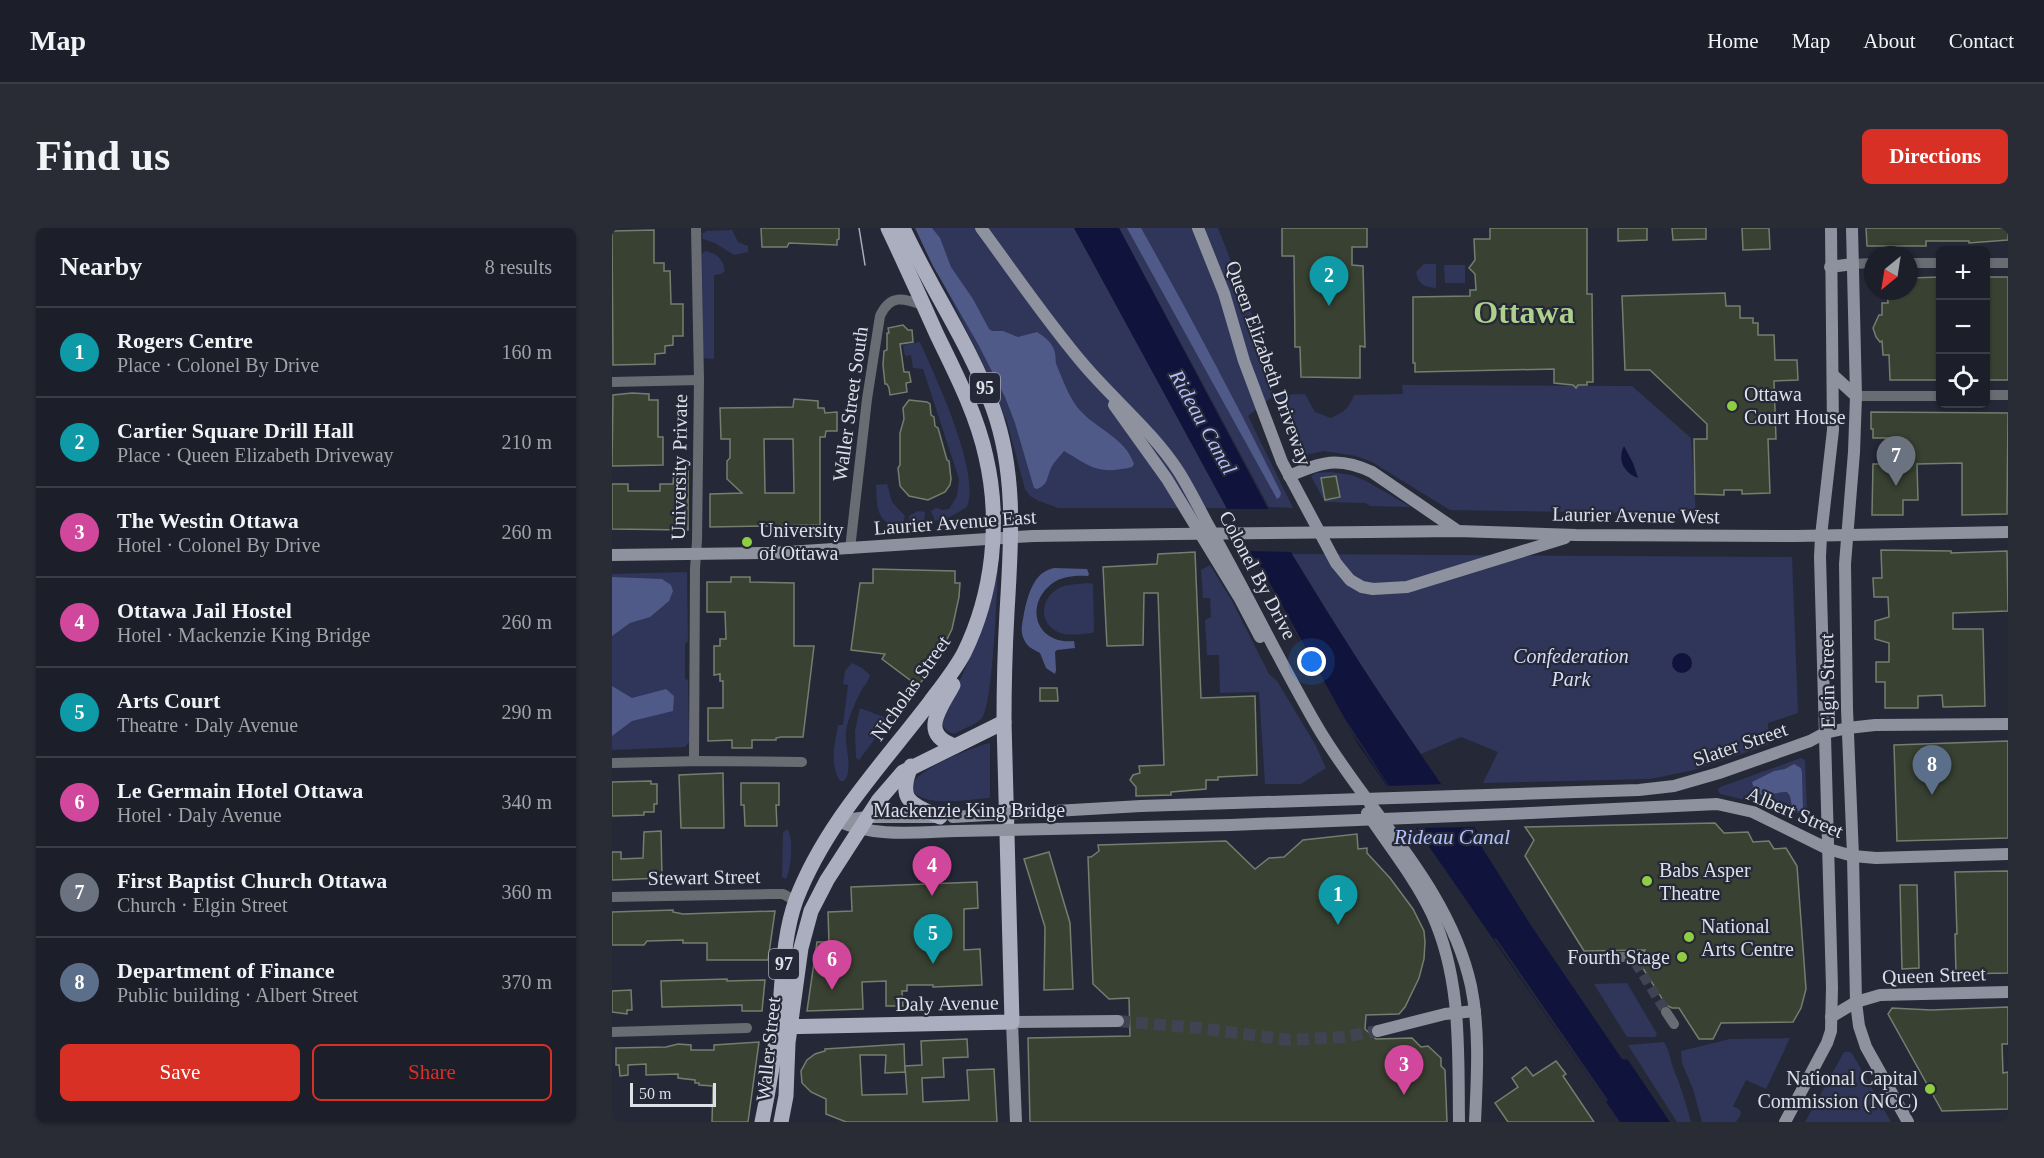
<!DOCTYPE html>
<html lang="en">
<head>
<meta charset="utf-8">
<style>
  body { margin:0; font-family:Georgia,serif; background:#292b35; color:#f1f3f6 }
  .controls { position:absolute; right:18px; top:18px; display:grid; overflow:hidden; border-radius:9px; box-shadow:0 2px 4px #0004 }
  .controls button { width:54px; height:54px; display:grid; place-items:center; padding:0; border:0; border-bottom:2px solid #3a3c46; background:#1c1e29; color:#f1f3f6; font:30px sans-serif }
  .compass { position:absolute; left:1252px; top:18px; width:54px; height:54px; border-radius:50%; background:#1c1e29; box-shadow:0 2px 4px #0004; rotate:210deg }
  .scale { position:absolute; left:18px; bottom:15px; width:86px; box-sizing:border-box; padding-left:6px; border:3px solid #dddfe9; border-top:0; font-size:16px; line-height:21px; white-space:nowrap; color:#dddfe9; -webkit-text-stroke:4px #252837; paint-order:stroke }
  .you { position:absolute; left:700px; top:434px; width:21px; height:21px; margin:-15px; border:4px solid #fff; border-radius:50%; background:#1a73e8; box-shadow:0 0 0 9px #1a73e833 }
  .badge { display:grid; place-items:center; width:39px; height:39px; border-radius:50%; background:#d93025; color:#fff; font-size:20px; font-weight:700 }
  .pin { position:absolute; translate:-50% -50px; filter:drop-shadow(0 2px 3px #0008) }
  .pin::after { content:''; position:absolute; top:32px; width:21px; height:18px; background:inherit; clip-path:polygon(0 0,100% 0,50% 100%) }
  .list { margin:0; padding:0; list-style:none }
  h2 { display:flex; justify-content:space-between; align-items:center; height:78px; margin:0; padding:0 24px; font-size:26px }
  h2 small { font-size:20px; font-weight:400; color:#a0a2a8 }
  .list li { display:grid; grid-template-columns:39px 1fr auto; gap:18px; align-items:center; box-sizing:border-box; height:90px; padding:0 24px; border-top:2px solid #3a3c46 }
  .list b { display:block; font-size:22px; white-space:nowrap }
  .list p { margin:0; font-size:20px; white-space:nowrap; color:#a0a2a8 }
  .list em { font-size:20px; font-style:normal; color:#a0a2a8 }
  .actions { display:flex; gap:12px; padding:18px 24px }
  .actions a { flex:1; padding:14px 0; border:2px solid #d93025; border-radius:9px; text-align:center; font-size:21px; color:#d93025 }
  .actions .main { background:#d93025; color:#fff }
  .icon { flex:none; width:33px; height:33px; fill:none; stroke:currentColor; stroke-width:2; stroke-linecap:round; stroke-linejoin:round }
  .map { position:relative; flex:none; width:1396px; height:894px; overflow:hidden; border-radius:9px }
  header { display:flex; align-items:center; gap:36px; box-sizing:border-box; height:84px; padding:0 30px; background:#1c1e29; border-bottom:2px solid #3a3c46 }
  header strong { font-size:28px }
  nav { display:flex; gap:33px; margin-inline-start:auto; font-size:21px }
  .intro { display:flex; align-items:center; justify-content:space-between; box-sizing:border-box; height:144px; padding:0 36px }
  h1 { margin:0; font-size:42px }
  .button { padding:15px 27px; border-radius:9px; background:#d93025; color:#fff; font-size:21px; font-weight:700 }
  main { display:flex; gap:36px; padding:0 36px }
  aside { flex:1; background:#1c1e29; border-radius:9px; box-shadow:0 2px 4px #0004 }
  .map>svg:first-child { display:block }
  .green { fill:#2f3659 }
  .forest { fill:#505a88 }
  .water { fill:#10143c }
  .pier { fill:#252837 }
  .building { fill:#394132; stroke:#757e6e; stroke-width:1.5; fill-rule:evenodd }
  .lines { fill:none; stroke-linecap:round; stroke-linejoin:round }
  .street-tunnel { stroke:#414352; stroke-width:10; stroke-dasharray:10 5; stroke-linecap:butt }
  .secondary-tunnel { stroke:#414352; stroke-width:12; stroke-dasharray:12 6; stroke-linecap:butt }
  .street { stroke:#6a6c73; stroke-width:10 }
  .secondary { stroke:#8e919e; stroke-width:12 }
  .primary { stroke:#aaaebe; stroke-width:15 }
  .tram { stroke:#aaadb8; stroke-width:1.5 }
  .secondary-bridge { stroke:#8e919e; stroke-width:12 }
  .poi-dot { fill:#8fcd42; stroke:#252837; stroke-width:2 }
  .labels { text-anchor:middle; stroke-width:4.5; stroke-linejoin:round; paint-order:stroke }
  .shield { fill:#252837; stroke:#a6a8b4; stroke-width:1.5 }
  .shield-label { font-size:18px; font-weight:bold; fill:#dddfe9 }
  .street-label { font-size:20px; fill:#dddfe9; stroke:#252837 }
  .poi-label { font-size:20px; fill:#dddfe9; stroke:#252837; text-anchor:start }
  .park-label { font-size:20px; font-style:italic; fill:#d5ddfb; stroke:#252837 }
  .water-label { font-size:21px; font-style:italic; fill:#b2bffa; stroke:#252837 }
  .town-label { font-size:32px; font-weight:bold; fill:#add08b; stroke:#252837 }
</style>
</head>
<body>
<header>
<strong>Map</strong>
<nav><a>Home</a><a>Map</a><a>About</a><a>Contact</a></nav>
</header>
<div class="intro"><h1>Find us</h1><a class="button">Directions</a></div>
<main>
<aside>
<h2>Nearby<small>8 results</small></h2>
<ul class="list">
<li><span class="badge" style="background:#0f9aa8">1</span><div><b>Rogers Centre</b><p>Place · Colonel By Drive</p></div><em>160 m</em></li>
<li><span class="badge" style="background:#0f9aa8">2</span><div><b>Cartier Square Drill Hall</b><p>Place · Queen Elizabeth Driveway</p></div><em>210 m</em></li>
<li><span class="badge" style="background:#d1479c">3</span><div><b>The Westin Ottawa</b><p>Hotel · Colonel By Drive</p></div><em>260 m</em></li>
<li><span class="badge" style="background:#d1479c">4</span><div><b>Ottawa Jail Hostel</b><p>Hotel · Mackenzie King Bridge</p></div><em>260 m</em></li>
<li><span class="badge" style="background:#0f9aa8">5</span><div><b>Arts Court</b><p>Theatre · Daly Avenue</p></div><em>290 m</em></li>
<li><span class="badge" style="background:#d1479c">6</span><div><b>Le Germain Hotel Ottawa</b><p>Hotel · Daly Avenue</p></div><em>340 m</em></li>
<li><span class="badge" style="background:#6b7280">7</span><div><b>First Baptist Church Ottawa</b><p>Church · Elgin Street</p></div><em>360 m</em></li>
<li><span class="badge" style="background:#5c6f8a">8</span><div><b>Department of Finance</b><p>Public building · Albert Street</p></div><em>370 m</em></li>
</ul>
<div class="actions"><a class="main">Save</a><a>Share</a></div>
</aside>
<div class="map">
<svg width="1396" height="894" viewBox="0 0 1396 894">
  <rect width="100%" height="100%" fill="#252837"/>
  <g class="green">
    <path d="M304 0H462L616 280H446L427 273 418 268 413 261 395 194 373 140Z"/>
    <path d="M507 0H606L653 120 661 167 693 166 703 184 719 190C732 184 737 180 742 167L791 166 790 157 1020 158 1079 210 1084 286 838 282 760 234 744 228 712 223 689 228 684 226 661 168 636 188 681 280 657 279Z"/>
    <path d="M120 2 126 14 136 18V24L122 27 103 15 91 11 90 5H93L94 3Z"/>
    <path d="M93 23C105 25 111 31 113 43L109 46 102 47V131L91 130 90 26Z"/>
    <path d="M812 36H824V60C812 59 806 56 804 44Z"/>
    <path d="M832 37H853V55H833Z"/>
    <path d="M308 114C323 148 369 244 355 279L336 290 323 293 319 283 324 280 331 282 337 281 345 268 347 251 311 141 301 140 299 127 293 128 291 117Z"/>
    <path d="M718 244 740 247 754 253 799 279 758 278 754 275 713 274 699 248 704 245Z"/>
    <path d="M275 256 280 274 293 288 291 296H277C263 287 265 272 264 257Z"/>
    <path d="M306 283 313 284 312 294H298L297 288Z"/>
    <path d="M680 326 1180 329 1186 485 1156 495V517L1082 542 1038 551 871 555 886 524 849 509 809 526 756 449Z"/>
    <path d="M598 337 620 373 657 446 665 453 703 516 714 540 689 556H653L647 464 608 465 607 427H595L593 392 599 389 598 370H591L589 342Z"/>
    <path d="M386 339C385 362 381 476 370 490 364 497 350 501 342 506L335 503 329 495 364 416Z"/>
    <path d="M75 344 76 414 73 415V451L76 452 77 514 73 519 0 522V346Z"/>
    <path d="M477 355 481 356 482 403 480 405C470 406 457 408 448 405 425 395 428 369 449 359 457 356 468 356 477 355Z"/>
    <path d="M240 435 250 440 258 447C257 454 252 457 249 463 243 475 236 490 234 503 232 518 242 541 232 553H228C217 536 223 515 226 497H231L236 457 231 456 233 443Z"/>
    <path d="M248 480 274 490 278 484 281 486 247 532 244 530 243 503Z"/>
    <path d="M378 515V570C358 571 325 578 307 568 274 551 367 517 378 515Z"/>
    <path d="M1189 530 1193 532 1195 585H1169L1142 574 1108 566 1106 562 1108 559Z"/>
    <path d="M175 601C182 608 179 641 174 651L170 649 171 605Z"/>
    <path d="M1015 755 1045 806 1043 809H1015L982 756Z"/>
    <path d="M1178 810 1154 861 1134 852 1121 878 1128 882 1129 886 1124 894H1090L1081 861 1070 835 1069 823 1118 811Z"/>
    <path d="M1052 814C1058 824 1058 832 1062 842 1069 859 1074 876 1079 894H1065L1016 817Z"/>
    <path d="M1232 824H1238L1241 827 1279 894H1193Z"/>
  </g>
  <g class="forest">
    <path d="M303 0H320L328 10 339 39 361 71 377 101 380 103H391L406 109 425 104C433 109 441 115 443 125 444 129 443 134 445 138 450 150 458 171 466 180 483 201 513 209 522 236L520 239C485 247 480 239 452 223 448 228 442 234 439 240 435 249 436 257 425 261L422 260 403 195 393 169 366 116 321 38Z"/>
    <path d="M515 0H529C578 87 625 176 669 265L668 269 665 271Z"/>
    <path d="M442 340 475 341 477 346 476 348C467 347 452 348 444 353 411 373 422 417 462 413L463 420 445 422 443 424 444 442 443 446 434 440 428 425C420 421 414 418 411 409 408 401 411 393 412 385 416 368 421 344 442 340Z"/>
    <path d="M0 349 50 351 59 357 61 363 57 373 38 389 18 395 0 408Z"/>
    <path d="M0 458 20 470 54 461 62 468 61 483 20 493 0 508Z"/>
    <path d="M1182 536 1189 540 1190 545 1191 583H1181L1178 568 1175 564C1162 563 1145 576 1140 554L1162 543 1173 541Z"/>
  </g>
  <g class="water">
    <path d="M462 0H507L680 326C726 403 776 479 827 553 840 572 855 590 869 608L866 613 920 699 1010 831 1016 832 1058 894H1008L746 516 688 415Z"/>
    <path d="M1012 218 1021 235 1026 250C1012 245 1005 232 1012 218Z"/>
    <circle cx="1070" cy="435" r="10"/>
  </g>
  <g class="pier">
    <path d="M613 281H661L682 324 635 323Z"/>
    <path d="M644 330 733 491 777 558 833 556 866 599 802 600 773 558H776L731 492 642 331Z"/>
    <path d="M884 710 996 872 994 874 882 711Z"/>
  </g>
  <g class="building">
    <path d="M149 0H227V11L225 12V17L177 15 175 19H150Z"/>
    <path d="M670 0H755V19H740V37L751 38 753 119 748 118V150L689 149 688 119H683L682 28H670Z"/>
    <path d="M878 0H975V66H980L981 154H975V157H966L964 160 961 157 942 155V141L803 144V135H801V69L858 68V62H864L863 46 857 40 863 32 862 11H878Z"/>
    <path d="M1006 0H1035V12L1006 13Z"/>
    <path d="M1060 0H1094V11L1061 12Z"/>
    <path d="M1130 0H1157L1158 21 1131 22Z"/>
    <path d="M1254 0H1396V12L1357 15V13H1314V18H1255Z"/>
    <path d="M42 2V35H52V43H58L59 76H71V108H61V117L53 118V125L43 126V136L1 137 0 3Z"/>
    <path d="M1329 49V152H1278L1277 127H1271L1270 113 1268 114 1264 109 1261 100 1267 87H1270V75H1276L1275 63H1297V50Z"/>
    <rect x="1374" y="49" width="22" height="103"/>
    <path d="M1113 65 1114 78H1128V90H1141V95H1146V107H1162L1163 132H1185L1186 152 1162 153 1164 211H1156L1158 265 1130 266V262H1112V267L1083 266 1082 211H1095V196L1038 142H1013L1010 68Z"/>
    <path d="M291 97 296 102H300L301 114 288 116 292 144H297L299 154 294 155 295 164 278 167 277 160 275 156H273L271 137 272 123 275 122V105H277L276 100Z"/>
    <path d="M20 165 37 166V172H46V209H51V237L0 238 1 167Z"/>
    <path d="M182 171 206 173V180H212L213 185 225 184V203H214L213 209H208V297L98 299V266L130 265 115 251V233L118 230V211H109L108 180 181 179ZM152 211H181L182 265H153Z"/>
    <path d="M297 172 315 174 318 176 319 187 322 189 323 198 326 200 335 232 337 233 339 251 338 257 333 264 316 272 297 268 288 258 286 240 288 237V205L292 191 291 180Z"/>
    <path d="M1259 184 1396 185 1395 286 1350 287V235L1305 236 1306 272H1291V287H1260L1261 236H1283L1282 210H1261V201H1259Z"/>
    <path d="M62 243H76V302L0 301V256H16V263H48V256H61Z"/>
    <path d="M724 248 728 269 713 272 709 250Z"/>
    <path d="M1269 322 1339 323V325L1395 323 1396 383 1341 385V401H1371L1373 478 1331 479 1330 467 1306 468V480H1273V454H1264V434H1277V415L1263 411V393L1277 389 1276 369H1262L1261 350H1270Z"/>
    <path d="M583 324 589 470 643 468 645 547 606 549V552H594V561L559 564V567L524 568V559L518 552 521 547 528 545 527 538 552 537 546 365H532L531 417 495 418 491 339 545 336 546 326Z"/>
    <path d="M261 341 343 343V355H348L347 369 340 401 324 434 306 458 270 431 273 426 239 422 248 355H261Z"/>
    <path d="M119 349H138V354L182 355V418H202L191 509H169L164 510V512H140V520H120V512L96 513V480H111V453H108V446L102 447V418H108V411H114L113 384H95V354H119Z"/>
    <path d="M428 460H445L446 473H428Z"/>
    <path d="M1396 513V610L1285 613 1282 517Z"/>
    <path d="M111 545 112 600H69L67 547Z"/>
    <path d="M39 553V556H45V576H42V584H32V587L0 588V554Z"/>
    <path d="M129 555H167V577H164L165 598H133L132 577H129Z"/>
    <path d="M1103 595 1112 605 1136 604 1141 614 1157 613 1162 621 1174 620 1185 638 1194 761 1189 780 1181 794 1109 795 1101 811H1087L1067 780H1060L1054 777 1027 734 1033 722 972 723 913 628 922 612 913 599Z"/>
    <path d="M49 603 50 650 0 652V624H9V631L31 630 32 604Z"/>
    <path d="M745 606 746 621 755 620V625L778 650 801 681 812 703 813 714 812 731 807 750 793 779 787 786 754 787 753 801 764 811 800 810 809 819 816 818 829 830V838L833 842 835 894H418L416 810 518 808 517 770 497 771 481 756 476 629H479L487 623 486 617 614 613 643 641 657 630 672 629 691 612Z"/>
    <path d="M437 624 458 695 461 761 432 762 433 699 412 631Z"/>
    <path d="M1396 643V745L1344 746 1343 706H1345L1343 644Z"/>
    <path d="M365 654 366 680 352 681V722L368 721 370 757 321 759V757H295V763H290L291 778H274V753L250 754 251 781 195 783 205 714H217L216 684 240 683 239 659Z"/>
    <path d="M1288 657H1305L1307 740 1290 741Z"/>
    <path d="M61 682V684L71 686 163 683 156 732H95V715H71V712L35 713 32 717H0V684Z"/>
    <path d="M115 751V753L153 752 150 783H130V777L50 779 49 753Z"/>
    <path d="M19 762 20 782H15V786L0 784V763Z"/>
    <path d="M1396 779V816H1390L1391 845 1396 844V881L1330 883 1276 786 1280 780 1319 782Z"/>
    <path d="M355 811 356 829 331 830 332 849 310 850 311 874 357 872 355 842 382 841 385 894H234L214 886V871L199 864 190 855 189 843 195 832 203 826 213 823V821L292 816 293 844 273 845 274 827H248L250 867 295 866 293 838 310 837 309 813Z"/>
    <path d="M147 814 136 894H100L101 858 87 857V855H83V852L66 850V846L34 847V836L16 837V847L8 848 7 837H4V820L54 819 66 816 79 817V822H102V817Z"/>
    <path d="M944 833 954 846 951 848 982 894H896L883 875 906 859 900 850 914 839 921 848Z"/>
  </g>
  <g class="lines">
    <path class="street-tunnel" d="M1011 729H1020L1054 784"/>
    <path class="secondary-tunnel" d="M506 793 586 800 678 812 730 809 766 803"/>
    <g class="street">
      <path d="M1297 35H1328"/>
      <path d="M1374 35H1396"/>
      <path d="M1241 36 1261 35"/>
      <path d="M0 154 87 152"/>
      <path d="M1374 167H1396"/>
      <path d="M1244 168H1328"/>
      <path d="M238 321 255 171 268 88C278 66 291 70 311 77"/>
      <path d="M82 533 83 341 85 312 87 152 84 0"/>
      <path d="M0 535 89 533 190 534"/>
      <path d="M0 669 160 666H171L184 673"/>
      <path d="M972 731 1011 729"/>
      <path d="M1054 784 1062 796"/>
      <path d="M0 804 135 800"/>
    </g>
    <g class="secondary">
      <path d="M369 0C403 46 436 95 473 138 504 174 541 204 567 244 577 260 586 278 595 295 633 361 666 431 705 498 755 584 837 657 859 758 868 802 865 849 863 894"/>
      <path d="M586 0 612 65 632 133 670 234 724 335 738 352 750 359 761 361 795 359 953 310"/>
      <path d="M1240 0 1244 168 1242 224 1233 336 1235 481 1241 628 1244 774 1247 798 1254 819 1296 894"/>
      <path d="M1218 39 1241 36"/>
      <path d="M1221 147 1244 168"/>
      <path d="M502 177 555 251 628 371 648 409"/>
      <path d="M677 248C710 234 726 228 760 244L846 303"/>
      <path d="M757 304 846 303 964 307 1184 308 1396 304"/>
      <path d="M0 327 160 325 421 308 562 306"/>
      <path d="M906 566 1027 562 1062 558 1107 545 1198 513 1213 505 1236 500 1263 497 1396 496"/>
      <path d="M755 585C777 618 803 650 820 686 850 752 846 823 847 894"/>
      <path d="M919 585 1105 576 1141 584 1216 621 1241 628 1264 630 1396 626"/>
      <path d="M226 593C263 610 306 604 345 603"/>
      <path d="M226 593 255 589H326"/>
      <path d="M1219 789 1244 774 1268 767 1396 764"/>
      <path d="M766 803 833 786 863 783"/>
      <path d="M404 894 400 794 506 793"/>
      <path d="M1173 894 1215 815 1219 803 1220 759 1208 329 1209 308 1221 202 1219 0"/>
    </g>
    <g class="primary">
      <path d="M341 457C329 480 306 506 343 518"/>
      <path d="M299 538C285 573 299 576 328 589"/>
      <path d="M165 799 400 794 392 494C392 457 393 420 395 384 399 315 405 247 381 180 358 117 319 61 291 0"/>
      <path d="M150 894C158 856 164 817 168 778 171 743 172 705 184 672 213 596 270 537 318 474 330 458 343 442 352 425 381 366 389 294 374 229 365 187 344 146 325 107 309 71 293 36 276 0"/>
      <path d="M169 894 174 868 176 815 189 720 199 683 215 652 266 573 291 544 392 494"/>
    </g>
    <path class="tram" d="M247 0 253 37"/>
    <g class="secondary-bridge">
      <path d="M562 306 757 304"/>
      <path d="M341 589 529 578 906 566"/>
      <path d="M345 603 619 597 919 585"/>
    </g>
  </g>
  <g class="poi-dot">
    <circle cx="1120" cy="178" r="6"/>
    <circle cx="135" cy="314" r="6"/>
    <circle cx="1035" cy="653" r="6"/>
    <circle cx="1077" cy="709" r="6"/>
    <circle cx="1070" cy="729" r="6"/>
    <circle cx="1318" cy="861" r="6"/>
  </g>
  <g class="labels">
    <g class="shield">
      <rect x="358" y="145" width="30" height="30" rx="4.5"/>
      <rect x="157" y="721" width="30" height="30" rx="4.5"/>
    </g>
    <g class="shield-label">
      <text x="373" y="166">95</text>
      <text x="172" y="742">97</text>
    </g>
    <g class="street-label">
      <text transform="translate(657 135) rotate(70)" y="7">Queen Elizabeth Driveway</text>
      <text transform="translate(238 176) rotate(-82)" y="7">Waller Street South</text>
      <text transform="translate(67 239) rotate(-89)" y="7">University Private</text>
      <text transform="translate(1024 287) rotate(1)" y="7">Laurier Avenue West</text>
      <text transform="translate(343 294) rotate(-4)" y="7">Laurier Avenue East</text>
      <text transform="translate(646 347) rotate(62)" y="7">Colonel By Drive</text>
      <text transform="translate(1215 453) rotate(-91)" y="7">Elgin Street</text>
      <text transform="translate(298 460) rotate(-55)" y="7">Nicholas Street</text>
      <text transform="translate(1128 516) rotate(-19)" y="7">Slater Street</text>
      <text x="357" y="589">Mackenzie King Bridge</text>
      <text transform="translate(1183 584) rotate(23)" y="7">Albert Street</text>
      <text transform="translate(92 649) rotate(-1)" y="7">Stewart Street</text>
      <text transform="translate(1322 747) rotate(-2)" y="7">Queen Street</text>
      <text transform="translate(335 775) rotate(-1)" y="7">Daly Avenue</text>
      <text transform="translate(156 821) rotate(-84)" y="7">Waller Street</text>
    </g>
    <g class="poi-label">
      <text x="1132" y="173">Ottawa<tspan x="1132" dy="23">Court House</tspan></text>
      <text x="147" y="309">University<tspan x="147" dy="23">of Ottawa</tspan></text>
      <text x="1047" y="649">Babs Asper<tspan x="1047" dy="23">Theatre</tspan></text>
      <text x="1089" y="705">National<tspan x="1089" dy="23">Arts Centre</tspan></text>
      <text x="1058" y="736" text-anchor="end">Fourth Stage</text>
      <text x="1306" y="857" text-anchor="end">National Capital<tspan x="1306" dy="23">Commission (NCC)</tspan></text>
    </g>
    <g class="park-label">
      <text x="959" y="435">Confederation<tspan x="959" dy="23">Park</tspan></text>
    </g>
    <g class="water-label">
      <text transform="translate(591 194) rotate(61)" y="7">Rideau Canal</text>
      <text x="840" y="616">Rideau Canal</text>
    </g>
    <g class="town-label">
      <text x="912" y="95">Ottawa</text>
    </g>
  </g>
</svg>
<div class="controls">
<button>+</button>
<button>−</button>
<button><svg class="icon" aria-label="locate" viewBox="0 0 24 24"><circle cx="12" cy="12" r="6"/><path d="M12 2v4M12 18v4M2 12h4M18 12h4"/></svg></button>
</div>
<svg class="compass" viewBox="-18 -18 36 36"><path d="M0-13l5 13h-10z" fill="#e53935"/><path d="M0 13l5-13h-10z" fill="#a0a2a8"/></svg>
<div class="scale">50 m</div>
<div class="you"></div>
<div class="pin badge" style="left:726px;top:697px;background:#0f9aa8">1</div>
<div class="pin badge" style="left:717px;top:78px;background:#0f9aa8">2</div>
<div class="pin badge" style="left:792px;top:867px;background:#d1479c">3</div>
<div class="pin badge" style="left:320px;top:668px;background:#d1479c">4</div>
<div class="pin badge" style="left:321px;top:736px;background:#0f9aa8">5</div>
<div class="pin badge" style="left:220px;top:762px;background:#d1479c">6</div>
<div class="pin badge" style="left:1284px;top:258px;background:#6b7280">7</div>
<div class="pin badge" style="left:1320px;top:567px;background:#5c6f8a">8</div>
</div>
</main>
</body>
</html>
